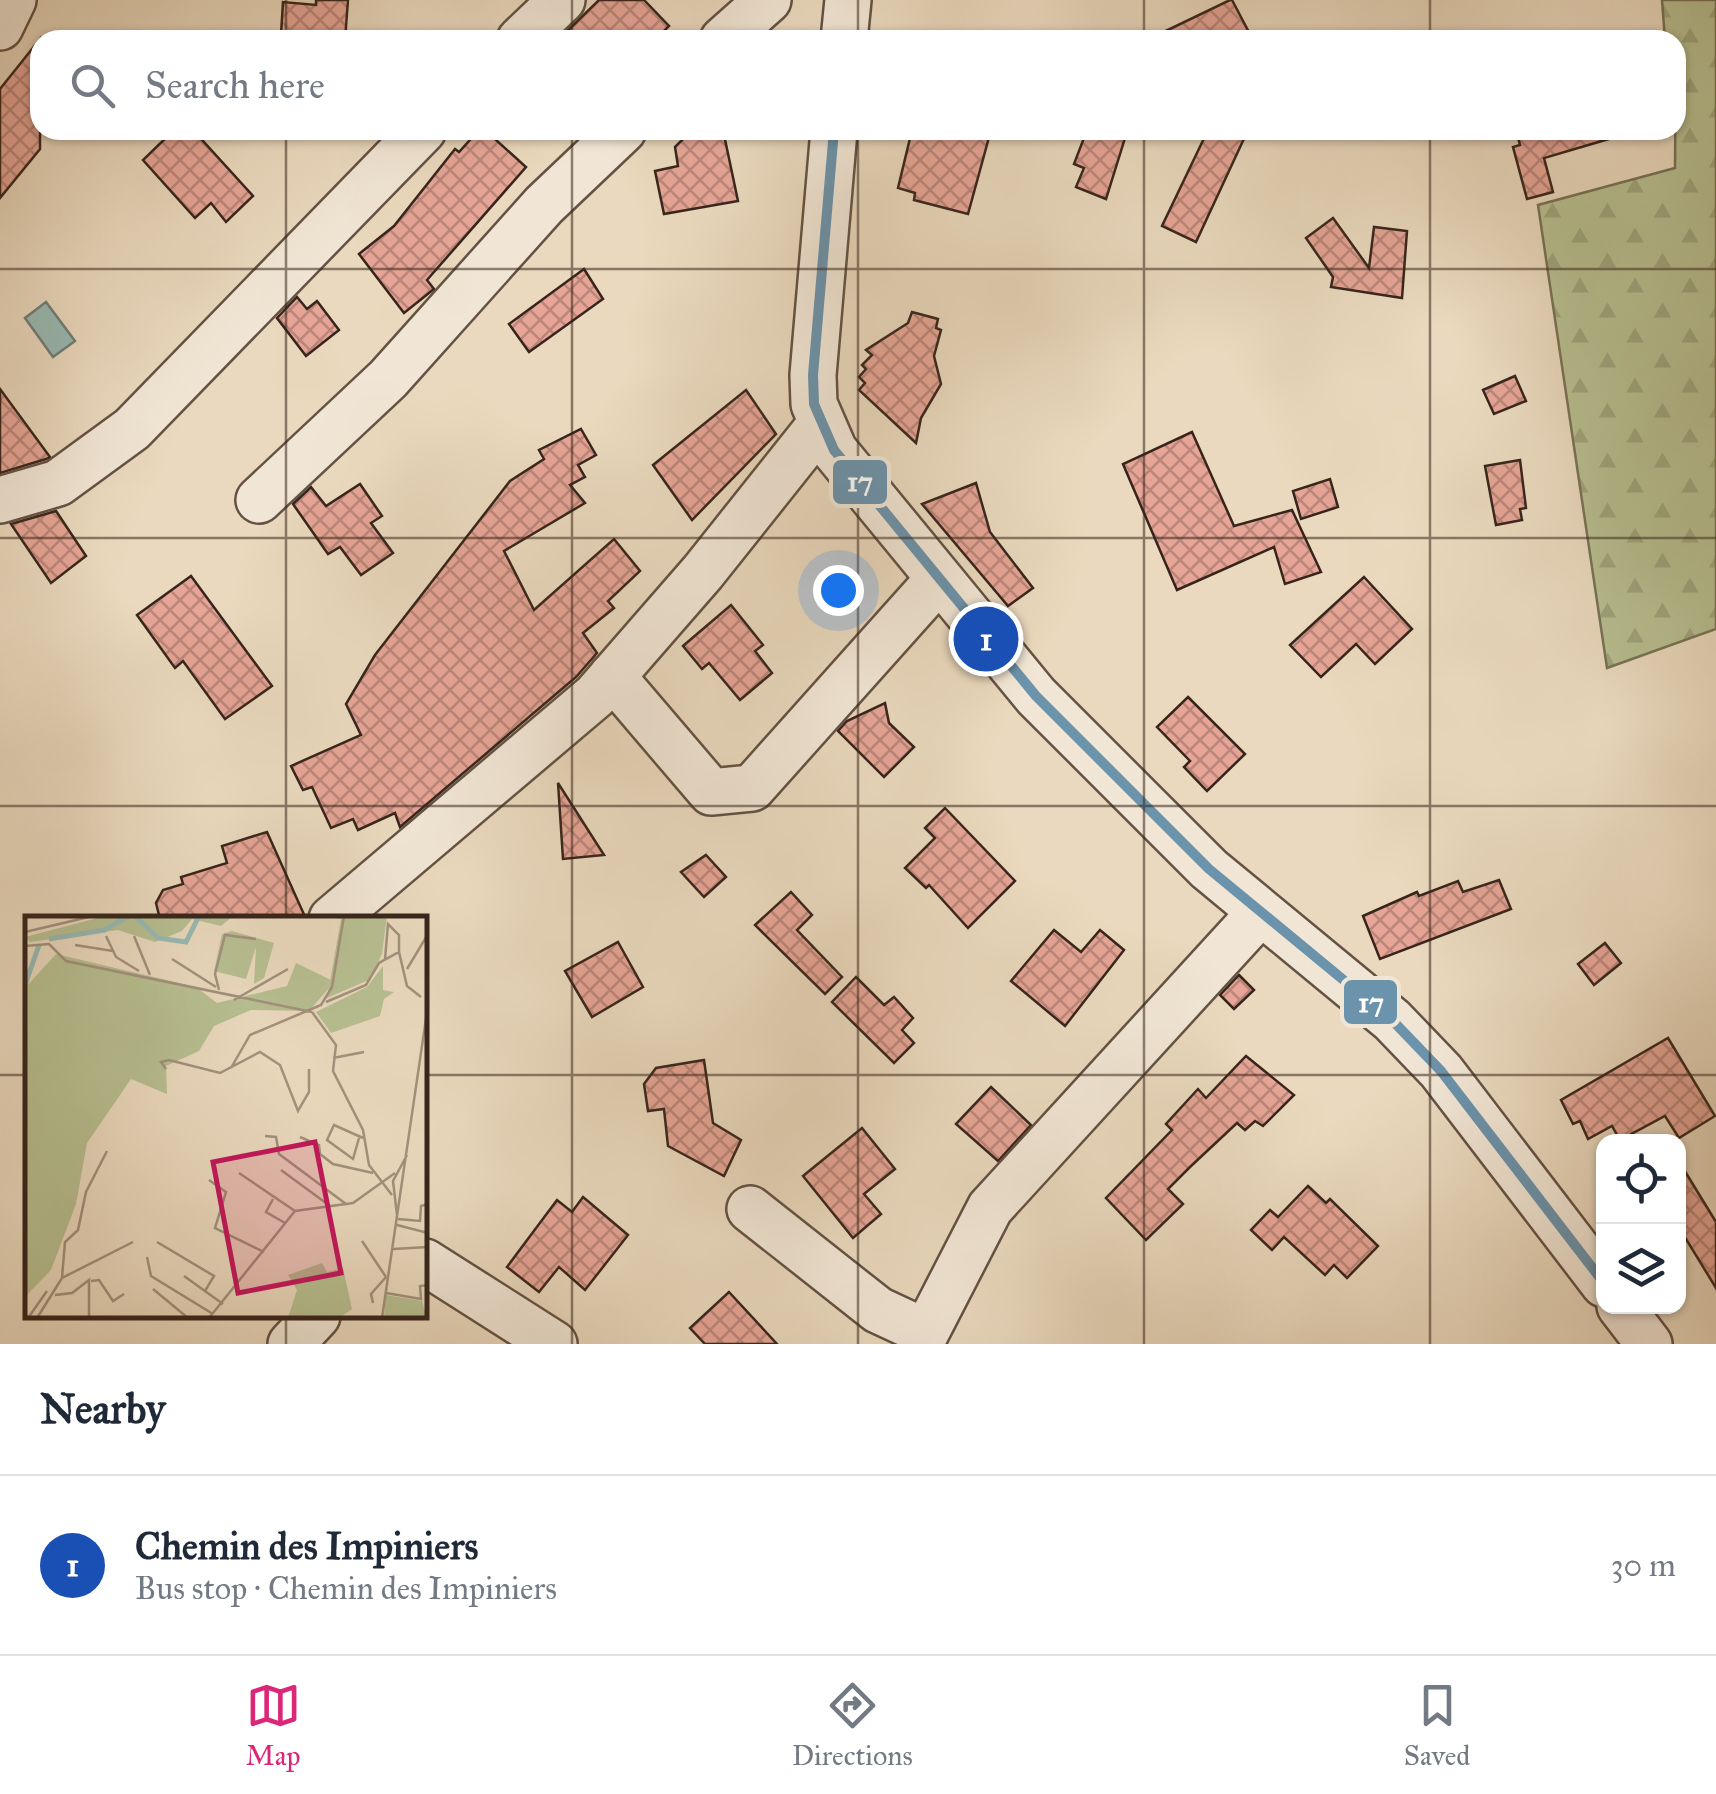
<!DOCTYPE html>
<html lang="en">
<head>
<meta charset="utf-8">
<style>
  body { margin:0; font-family:"IM FELL Great Primer",serif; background:#f6f6f7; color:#1f2937 }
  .controls { position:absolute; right:30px; bottom:30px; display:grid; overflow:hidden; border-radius:20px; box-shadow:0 2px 8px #0004 }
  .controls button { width:90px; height:90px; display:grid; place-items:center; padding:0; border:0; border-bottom:2px solid #e0e1e3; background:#fff; color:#1f2937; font:50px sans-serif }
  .you { position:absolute; left:838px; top:590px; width:35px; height:35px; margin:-25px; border:8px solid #fff; border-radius:50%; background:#1a73e8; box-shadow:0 0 0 15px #1a73e833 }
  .badge { display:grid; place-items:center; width:65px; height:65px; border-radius:50%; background:#db2777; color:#fff; font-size:32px; font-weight:700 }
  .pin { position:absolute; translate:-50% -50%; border:5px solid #fff; box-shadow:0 2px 10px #0006 }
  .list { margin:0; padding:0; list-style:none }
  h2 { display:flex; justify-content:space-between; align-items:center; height:130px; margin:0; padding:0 40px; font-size:42px }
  h2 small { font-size:32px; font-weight:400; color:#747a83 }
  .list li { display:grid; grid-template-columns:65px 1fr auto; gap:30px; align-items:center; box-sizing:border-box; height:180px; padding:0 40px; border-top:2px solid #e0e1e3 }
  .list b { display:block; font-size:38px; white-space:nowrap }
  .list p { margin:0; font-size:32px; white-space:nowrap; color:#747a83 }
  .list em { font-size:32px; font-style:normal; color:#747a83 }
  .icon { flex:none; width:55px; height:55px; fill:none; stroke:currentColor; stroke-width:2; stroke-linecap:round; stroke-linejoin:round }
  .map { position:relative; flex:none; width:1716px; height:1344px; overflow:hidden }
  .search { position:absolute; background:#fff; box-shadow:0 2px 8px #0004; left:30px; right:30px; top:30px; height:110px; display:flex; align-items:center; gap:25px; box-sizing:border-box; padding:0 35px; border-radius:30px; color:#747a83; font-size:38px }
  .sheet { height:310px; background:#fff }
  nav { display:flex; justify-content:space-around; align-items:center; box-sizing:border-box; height:140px; border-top:2px solid #e0e1e3; background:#fff; font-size:28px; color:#747a83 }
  nav a { display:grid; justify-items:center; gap:5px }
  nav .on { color:#db2777 }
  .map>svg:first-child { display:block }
  .forest { fill:url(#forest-firs); stroke:#777256; stroke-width:2.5 }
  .water { fill:#98bab3; stroke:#717e77; stroke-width:2.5 }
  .building { fill:url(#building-cross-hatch); stroke:#37251c; stroke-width:2.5 }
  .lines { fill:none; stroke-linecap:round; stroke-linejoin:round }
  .minor-casing { stroke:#645244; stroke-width:50 }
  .minor { stroke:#f1e6d5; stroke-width:45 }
  .bus-1-casing { stroke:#f1e6d5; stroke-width:18 }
  .bus-1 { stroke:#6b93ac; stroke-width:10 }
  .grid { fill:none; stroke:#37251c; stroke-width:2.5; stroke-opacity:0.55 }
  .inset-river { fill:none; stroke:#98bab3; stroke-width:5 }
  .inset-road { fill:none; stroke:#a2917d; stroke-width:2.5 }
  .view { fill:#c2185b; fill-opacity:0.15; stroke:#c2185b; stroke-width:5 }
  .inset-edge { fill:none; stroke:#37251c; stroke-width:5 }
  .line-badge { stroke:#f1e6d5; stroke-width:4 }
  .badge-label { font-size:28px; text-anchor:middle; font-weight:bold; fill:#fff }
</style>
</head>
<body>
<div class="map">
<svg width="1716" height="1344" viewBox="0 0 1716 1344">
  <defs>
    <pattern id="forest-firs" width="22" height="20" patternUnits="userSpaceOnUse" patternTransform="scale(2.5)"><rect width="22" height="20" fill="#b7bf91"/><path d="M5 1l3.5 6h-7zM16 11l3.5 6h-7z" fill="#9ea47c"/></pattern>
    <pattern id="building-cross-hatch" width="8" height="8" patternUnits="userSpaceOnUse" patternTransform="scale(2.5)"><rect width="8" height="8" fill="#e6a596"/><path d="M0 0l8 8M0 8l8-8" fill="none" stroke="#bb867a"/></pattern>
  </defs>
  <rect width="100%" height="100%" fill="#ead9be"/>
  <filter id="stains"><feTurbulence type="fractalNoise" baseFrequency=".002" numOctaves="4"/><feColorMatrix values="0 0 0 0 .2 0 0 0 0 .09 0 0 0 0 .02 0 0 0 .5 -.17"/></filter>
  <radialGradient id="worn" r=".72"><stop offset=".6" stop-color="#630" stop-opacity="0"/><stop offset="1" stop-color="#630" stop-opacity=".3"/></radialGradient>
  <path class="forest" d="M1662 0H1716V629L1607 668 1538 205 1675 168 1676 40H1665Z"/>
  <path class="water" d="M46 302 75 341 53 357 25 318Z"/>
  <g class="building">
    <path d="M316 0H348L345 40 281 34 283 2 316 5Z"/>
    <path d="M599 0H644L669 26 655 40H558Z"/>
    <path d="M1232 0 1253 40H1147L1230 0Z"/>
    <path d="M40 39V149L0 198V89Z"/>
    <path d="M174 130H193L253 196 226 222 211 203 195 218 143 160Z"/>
    <path d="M479 130H485L526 167 427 280 434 289 404 313 359 254 394 226 455 149 459 152Z"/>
    <path d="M692 130H723L738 201 664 214 655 171 678 166 675 147Z"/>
    <path d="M912 130H991L968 214 914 200 915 193 898 188Z"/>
    <path d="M1087 130H1107L1125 138 1106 199 1076 187 1084 168 1074 164Z"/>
    <path d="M1208 130H1248L1196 242 1162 226Z"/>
    <path d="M1516 130H1611L1612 138 1544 158 1553 192 1527 199 1513 147 1520 145Z"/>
    <path d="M1333 218 1369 268 1374 227 1407 231 1402 298 1331 287 1333 277 1306 238Z"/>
    <path d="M584 269 603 299 529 352 509 324Z"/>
    <path d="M297 297 307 309 317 301 339 330 306 356 277 318Z"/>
    <path d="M912 312 938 319 936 328 941 330 934 356 941 384 921 418 916 443 859 390 865 383 859 377 866 369 862 365 872 355 866 350 908 323Z"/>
    <path d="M1515 376 1526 401 1494 414 1483 390Z"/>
    <path d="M0 389 50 457 46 459 0 473Z"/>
    <path d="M746 390 776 434 692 520 653 465Z"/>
    <path d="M581 429 596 455 578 465 585 477 570 485 585 503 504 551 534 610 614 539 640 571 608 601 614 608 583 633 597 653 576 677 400 827 395 813 358 830 353 819 331 828 312 787 303 790 291 766 361 735 346 704 375 655 510 481 544 459 539 450Z"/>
    <path d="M1192 432 1234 526 1292 510 1321 572 1285 584 1274 547 1177 590 1123 464Z"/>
    <path d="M1520 460 1526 508 1520 509 1522 520 1496 525 1485 466Z"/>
    <path d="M1330 479 1338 507 1301 519 1293 491Z"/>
    <path d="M976 483 990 532 1033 588 1008 606 922 504Z"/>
    <path d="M360 484 382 516 371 523 393 553 361 575 340 547 328 554 293 504 311 487 326 506Z"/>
    <path d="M56 511 86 556 51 583 11 524Z"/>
    <path d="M191 576 272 686 225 719 183 661 175 668 137 615Z"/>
    <path d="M1364 577 1412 629 1375 664 1356 644 1321 677 1290 645Z"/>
    <path d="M731 605 763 645 755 651 772 673 740 700 709 663 702 669 683 646Z"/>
    <path d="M1188 697 1245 754 1207 791 1184 767 1190 761 1157 727Z"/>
    <path d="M885 703 889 723 914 747 884 777 838 731 847 721Z"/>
    <path d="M558 783 604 855 563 859Z"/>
    <path d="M945 808 1015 881 968 928 929 885 926 888 905 868 935 838 925 828Z"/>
    <path d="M267 832 306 919H160L156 903 163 890 183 884 181 877 227 863 222 846Z"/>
    <path d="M706 855 726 877 704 897 681 872Z"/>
    <path d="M1499 880 1511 909 1380 959 1363 916 1417 892 1419 896 1458 881 1463 892Z"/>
    <path d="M791 892 812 915 797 930 842 977 825 994 755 925Z"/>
    <path d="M1054 930 1081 952 1100 930 1124 950 1065 1026 1011 981Z"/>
    <path d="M618 942 643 987 592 1017 565 971Z"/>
    <path d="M1605 943 1621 963 1594 985 1578 964Z"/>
    <path d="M1239 975 1254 990 1234 1009 1220 995Z"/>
    <path d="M856 977 884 1005 894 997 913 1018 902 1030 914 1043 894 1063 832 1002Z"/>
    <path d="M1668 1038 1715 1116 1679 1138 1665 1116 1620 1140 1612 1126 1588 1139 1580 1121 1573 1124 1561 1100Z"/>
    <path d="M1246 1056 1294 1095 1263 1126 1255 1121 1245 1130 1237 1123 1190 1167 1168 1189 1183 1204 1146 1240 1106 1198 1172 1130 1166 1124 1198 1089 1206 1098Z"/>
    <path d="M704 1060 713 1123 741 1140 724 1176 668 1146 664 1109 648 1111 644 1084 656 1068Z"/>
    <path d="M991 1087 1031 1125 998 1161 956 1124Z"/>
    <path d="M862 1128 895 1169 864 1194 881 1214 853 1238 803 1176Z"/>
    <path d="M1678 1160 1716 1222V1288L1678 1226Z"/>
    <path d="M1308 1186 1326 1203 1330 1199 1378 1246 1347 1278 1334 1265 1325 1275 1284 1237 1272 1250 1251 1230 1270 1210 1278 1217Z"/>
    <path d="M583 1197 628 1235 585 1290 559 1267 539 1292 507 1267 557 1200 572 1212Z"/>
    <path d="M729 1292 777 1344H705L690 1328Z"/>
  </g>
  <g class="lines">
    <defs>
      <g id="minor">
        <path d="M0 27 13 0"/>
        <path d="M520 40 562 0"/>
        <path d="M723 40 768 0"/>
        <path d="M844 40 848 0"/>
        <path d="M834 130 813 375 814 404 834 450 1036 696 1209 869 1392 1020 1441 1071 1604 1284"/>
        <path d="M0 500 58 483 132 429 423 130"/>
        <path d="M259 500 388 379 544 205 623 130"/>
        <path d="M612 676 711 792 752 788 938 580"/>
        <path d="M332 919 595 696 703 572 820 425"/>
        <path d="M750 1209 878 1310 925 1332"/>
        <path d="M425 1262 554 1344"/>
        <path d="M1620 1306 1649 1344"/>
        <path d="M291 1344 317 1316"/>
        <path d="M920 1344 990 1208 1260 913"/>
      </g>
    </defs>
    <use href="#minor" class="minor-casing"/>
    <use href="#minor" class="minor"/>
    <defs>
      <path id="bus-1" d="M834 130 813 375 814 404 834 450 1036 696 1209 869 1392 1020 1441 1071 1604 1283"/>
    </defs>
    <use href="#bus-1" class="bus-1-casing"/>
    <use href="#bus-1" class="bus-1"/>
  </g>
  <path class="grid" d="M286 0V40M572 0V40M858 0V40M1144 0V40M1430 0V40M286 130V919M572 130V1344M858 130V1344M1144 130V1344M1430 130V1344M0 269H1716M0 538H1716M0 806H1716M0 1075H28M425 1075H1716M286 1316V1344"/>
  <g transform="translate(25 916)">
    <rect width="402" height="402" fill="#ead9be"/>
    <path d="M80 0H208L196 10 167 3 157 15 130 26 93 14 5 26 0 21ZM298 0H362L357 38 344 64 302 82 316 3ZM31 38 171 71 192 87 262 70 271 47 306 64 305 71 284 95 226 94 189 110 174 135 141 150 142 178 106 163 62 227 51 288 26 354 0 381V72ZM358 50V74L369 76 359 83 355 100 306 117 291 96 342 71ZM297 347 302 356 318 352 327 393 314 402H263L272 374 263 359Z" fill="#b7bf91"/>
    <path d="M361 379 397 385 402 402H359Z" fill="#b7bf91"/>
    <path d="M207 15 249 27 239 62 229 68 231 31 221 63 189 55 197 18Z" fill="#b7bf91"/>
    <path class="inset-river" d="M110 0 133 22 161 26 174 0M24 23 79 14 104 0M0 69 14 29"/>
    <path class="inset-road" d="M0 16 68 0M81 20 91 41 114 55M109 20 125 59M50 29 88 35M0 30 24 28 41 45 287 96M147 43 191 71M360 43 363 8 374 19V36M382 53 403 18M194 74 190 58 200 19 231 23M209 84 263 53M301 86 341 69 354 47 374 36 382 70 396 81M287 96 311 129 308 155 338 214 344 249 367 279M308 142 339 136M206 152 225 119 296 89 307 71 319 0M141 153 136 146 144 144 195 157 235 136 255 149 273 195 284 176V153M240 220 251 221 254 238 321 288M275 221 294 229 295 238 308 248 348 257M334 222 328 243 302 224 309 209 338 222M256 254 305 290M214 257 270 295M184 264 201 276 190 312 239 336M248 283 241 296 260 307M372 299 368 265 382 239M373 303 395 305 396 290 403 288M372 309 403 317M337 325 361 361M132 326 189 360 180 375M368 333 403 331M122 341 126 360 188 398M159 360 198 388M37 362 40 326 53 314 61 276 82 235M66 365 74 364 88 385 99 378M128 373 163 402M361 377 396 383 395 370 403 369M30 379 47 377 64 364V402M348 387 346 378 361 361M3 402 22 375M12 402 37 362 108 326M184 402 270 295 328 287 370 257M357 402 403 89"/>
    <path class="view" d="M290 226 316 357 213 377 188 246Z"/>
    <rect width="402" height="402" class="inset-edge"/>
  </g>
  <g class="line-badge">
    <rect x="831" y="458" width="58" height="48" rx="10" fill="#6b93ac"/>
    <rect x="1342" y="978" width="57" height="48" rx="10" fill="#6b93ac"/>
  </g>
  <g class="badge-label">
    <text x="860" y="491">17</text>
    <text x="1371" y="1012">17</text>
  </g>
  <rect width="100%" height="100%" filter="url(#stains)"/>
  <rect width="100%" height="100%" fill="url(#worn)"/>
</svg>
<div class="controls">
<button><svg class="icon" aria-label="locate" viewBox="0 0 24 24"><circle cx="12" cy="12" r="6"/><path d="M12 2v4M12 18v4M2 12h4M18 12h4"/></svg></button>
<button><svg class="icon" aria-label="layers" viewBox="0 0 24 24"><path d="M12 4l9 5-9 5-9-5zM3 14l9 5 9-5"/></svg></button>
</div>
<div class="you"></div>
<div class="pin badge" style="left:986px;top:639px;background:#1a4fb4">1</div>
<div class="search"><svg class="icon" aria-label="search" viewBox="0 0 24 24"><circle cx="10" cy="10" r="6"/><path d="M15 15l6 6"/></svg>Search here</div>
</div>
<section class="sheet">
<h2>Nearby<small></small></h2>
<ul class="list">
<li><span class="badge" style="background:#1a4fb4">1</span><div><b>Chemin des Impiniers</b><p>Bus stop · Chemin des Impiniers</p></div><em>30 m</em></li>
</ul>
</section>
<nav>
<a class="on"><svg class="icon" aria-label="map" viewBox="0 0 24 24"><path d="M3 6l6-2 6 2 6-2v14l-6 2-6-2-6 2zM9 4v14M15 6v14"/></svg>Map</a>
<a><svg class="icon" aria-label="directions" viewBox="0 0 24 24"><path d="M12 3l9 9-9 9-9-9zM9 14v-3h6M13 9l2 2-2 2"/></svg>Directions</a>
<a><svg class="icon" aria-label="saved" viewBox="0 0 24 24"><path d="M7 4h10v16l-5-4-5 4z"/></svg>Saved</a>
</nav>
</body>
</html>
